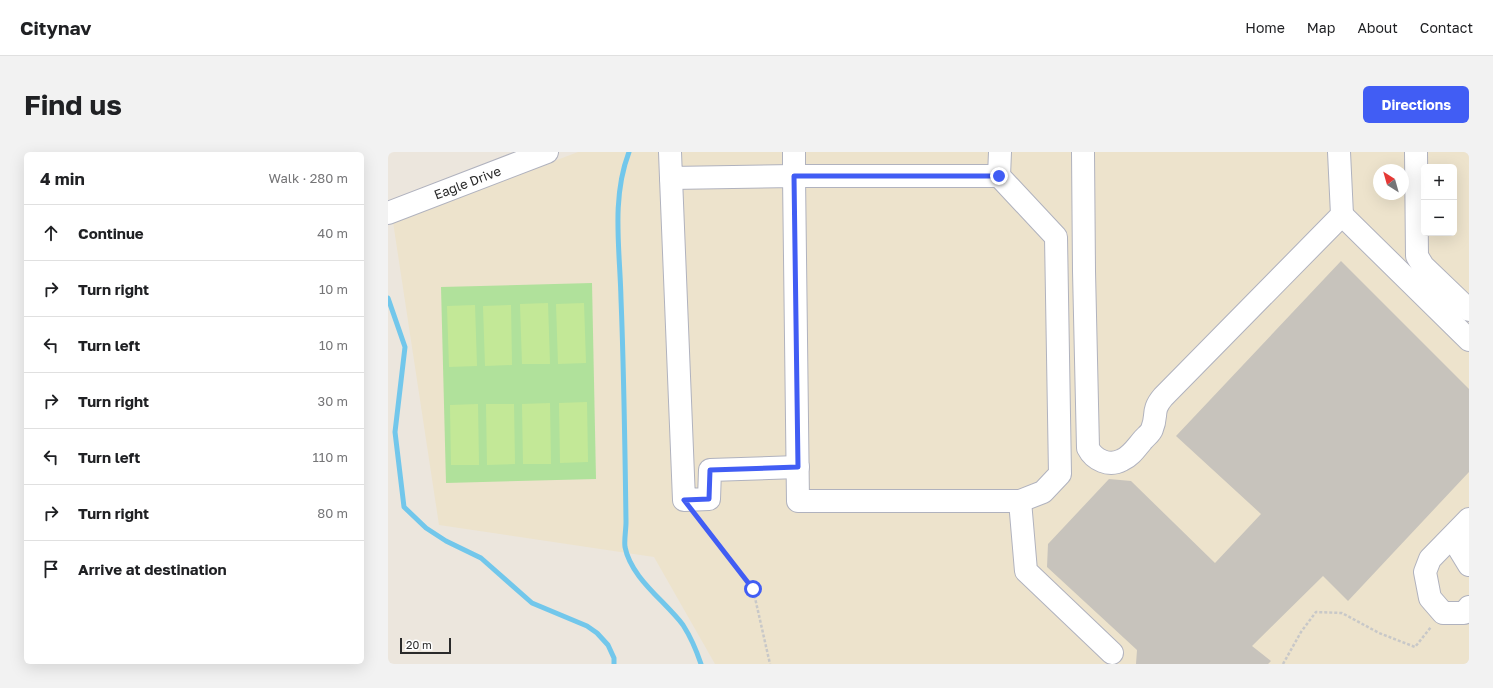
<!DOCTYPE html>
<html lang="en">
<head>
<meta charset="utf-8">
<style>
  body { margin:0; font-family:"Golos Text",sans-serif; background:#f2f2f2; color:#202124 }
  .controls { position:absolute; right:12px; top:12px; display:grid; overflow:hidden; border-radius:6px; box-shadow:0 4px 16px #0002 }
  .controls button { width:36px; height:36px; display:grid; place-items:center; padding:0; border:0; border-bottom:1px solid #e0e0e0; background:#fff; color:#202124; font:20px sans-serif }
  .compass { position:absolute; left:985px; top:12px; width:36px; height:36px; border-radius:50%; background:#fff; box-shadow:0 4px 16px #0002; rotate:323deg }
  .scale { position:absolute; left:12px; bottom:10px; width:51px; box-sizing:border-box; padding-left:4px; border:2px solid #2a2a2a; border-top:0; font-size:11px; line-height:14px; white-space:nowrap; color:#2a2a2a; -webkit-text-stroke:3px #fff; paint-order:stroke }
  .stop { position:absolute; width:12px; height:12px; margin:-9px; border:3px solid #415df4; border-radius:50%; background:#fff }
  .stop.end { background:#415df4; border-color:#fff; box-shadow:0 1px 4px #0008 }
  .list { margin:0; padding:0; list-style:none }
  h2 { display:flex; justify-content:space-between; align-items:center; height:52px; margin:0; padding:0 16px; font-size:17px }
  h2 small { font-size:13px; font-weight:400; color:#757577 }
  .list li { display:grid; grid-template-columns:26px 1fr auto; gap:12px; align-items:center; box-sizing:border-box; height:56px; padding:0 16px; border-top:1px solid #e0e0e0 }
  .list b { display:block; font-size:15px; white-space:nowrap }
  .list em { font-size:13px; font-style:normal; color:#757577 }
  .icon { flex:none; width:22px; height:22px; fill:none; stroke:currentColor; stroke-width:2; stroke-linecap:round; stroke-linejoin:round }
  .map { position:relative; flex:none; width:1081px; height:512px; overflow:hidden; border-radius:6px }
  header { display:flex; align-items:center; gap:24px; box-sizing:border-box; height:56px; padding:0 20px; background:#fff; border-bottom:1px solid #e0e0e0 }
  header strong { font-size:19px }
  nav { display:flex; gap:22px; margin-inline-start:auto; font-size:14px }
  .intro { display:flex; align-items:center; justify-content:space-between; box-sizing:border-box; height:96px; padding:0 24px }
  h1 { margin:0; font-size:28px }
  .button { padding:10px 18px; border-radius:6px; background:#415df4; color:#fff; font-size:14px; font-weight:700 }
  main { display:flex; gap:24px; padding:0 24px }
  aside { flex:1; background:#fff; border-radius:6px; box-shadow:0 4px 16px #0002 }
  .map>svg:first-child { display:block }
  .education { fill:#ede3cc; fill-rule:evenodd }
  .green { fill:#b0e19b }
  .pitch { fill:#c3e897 }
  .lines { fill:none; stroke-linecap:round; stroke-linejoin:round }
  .stream { stroke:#72c7eb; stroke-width:5 }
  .building { fill:#c7c3bc }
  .minor-casing { stroke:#b0b2be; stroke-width:24 }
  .path { stroke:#c8c8c8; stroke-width:2.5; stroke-dasharray:3 2; stroke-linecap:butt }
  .minor { stroke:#fff; stroke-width:22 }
  .route { stroke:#415df4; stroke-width:5 }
  .labels { text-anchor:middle; stroke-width:3; stroke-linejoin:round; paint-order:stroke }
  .street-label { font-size:13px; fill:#2a2a2a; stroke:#fff }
</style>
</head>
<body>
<header>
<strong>Citynav</strong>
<nav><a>Home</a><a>Map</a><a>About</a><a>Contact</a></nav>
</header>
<div class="intro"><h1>Find us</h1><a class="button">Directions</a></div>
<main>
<aside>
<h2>4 min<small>Walk · 280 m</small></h2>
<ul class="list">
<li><svg class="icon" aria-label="ahead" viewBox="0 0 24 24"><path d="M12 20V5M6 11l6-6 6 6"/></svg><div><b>Continue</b></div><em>40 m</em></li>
<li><svg class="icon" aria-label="right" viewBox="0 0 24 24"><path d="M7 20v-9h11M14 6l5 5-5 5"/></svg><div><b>Turn right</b></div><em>10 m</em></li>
<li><svg class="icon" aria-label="left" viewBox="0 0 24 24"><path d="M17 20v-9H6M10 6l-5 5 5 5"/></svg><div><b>Turn left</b></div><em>10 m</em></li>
<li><svg class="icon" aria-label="right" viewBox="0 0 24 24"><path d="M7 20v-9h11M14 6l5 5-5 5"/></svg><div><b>Turn right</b></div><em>30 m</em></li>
<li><svg class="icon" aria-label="left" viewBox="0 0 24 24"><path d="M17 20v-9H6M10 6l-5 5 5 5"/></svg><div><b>Turn left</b></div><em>110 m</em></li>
<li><svg class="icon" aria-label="right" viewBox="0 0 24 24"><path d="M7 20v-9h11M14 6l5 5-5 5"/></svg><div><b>Turn right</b></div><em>80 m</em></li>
<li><svg class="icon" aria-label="arrive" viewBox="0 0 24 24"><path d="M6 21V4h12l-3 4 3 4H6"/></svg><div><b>Arrive at destination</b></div></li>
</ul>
</aside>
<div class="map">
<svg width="1081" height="512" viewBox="0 0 1081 512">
  <rect width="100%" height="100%" fill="#ece6dd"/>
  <path class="education" d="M190 0H1081V512H327L266 405 51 373 5 70ZM1036 15H1066V81H1036ZM991 18H1015V42H991Z"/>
  <path class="green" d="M204 131 208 327 58 331 53 135Z"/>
  <g class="pitch">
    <path d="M160 151 162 212H134L132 152Z"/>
    <path d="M196 151 198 211 170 212 168 152Z"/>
    <path d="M87 153 89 214 61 215 59 154Z"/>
    <path d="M123 153 124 213 97 214 95 154Z"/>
    <path d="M199 250 200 310 172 311 171 251Z"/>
    <path d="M162 251 163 312H135L134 252Z"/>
    <path d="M90 252 91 313H63L62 253Z"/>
    <path d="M98 252H126L127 312 99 313Z"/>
  </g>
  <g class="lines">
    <g class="stream">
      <path d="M241 0C223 47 232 98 233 147 236 221 237 296 238 370 238 378 236 388 237 395 243 426 277 449 295 473 302 484 309 500 313 512"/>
      <path d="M0 146 17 195 7 280 16 355 38 376 58 389 93 406 144 451 199 474 209 481 220 493 226 506V512"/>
    </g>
  </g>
  <path class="building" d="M953 109 1081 237V320L960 449 935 424 864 494 883 509 880 512H748L749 498 659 415 660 392 721 327 743 329 827 411 873 362 788 284Z"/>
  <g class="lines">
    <defs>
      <g id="minor">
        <path d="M282 0 283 26 406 24 410 349H632L655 340 672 322 668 85 611 24 612 0"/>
        <path d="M406 0V24H611"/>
        <path d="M695 0 696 119 700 296C706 308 721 315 734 308 743 304 748 296 754 289 757 285 763 281 764 277 770 263 763 259 775 245L954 63 951 0"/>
        <path d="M1028 0 1029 104 1035 114 1081 158"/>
        <path d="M283 26 296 348 321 347 322 318 410 315"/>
        <path id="s1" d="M0 61 159 0"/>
        <path d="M954 63 1081 188"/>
        <path d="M632 349 638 419 724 501"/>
        <path d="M1081 367 1042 407 1037 420 1042 446 1055 461H1076L1081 455"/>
        <path d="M1070 379V395L1081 413"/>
      </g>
    </defs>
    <use href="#minor" class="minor-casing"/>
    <g class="path">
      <path d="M311 367 365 437 382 512"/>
      <path d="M895 512 913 480 928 460 954 461 991 481 1027 495 1043 475"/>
    </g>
    <use href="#minor" class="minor"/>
  </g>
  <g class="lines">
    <path class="route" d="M365 437 296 348 321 347 322 318 410 315 406 24H611"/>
  </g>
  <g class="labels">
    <g class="street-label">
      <text dy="5" stroke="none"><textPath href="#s1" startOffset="85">Eagle Drive</textPath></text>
    </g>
  </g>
</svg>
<div class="controls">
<button>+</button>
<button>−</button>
</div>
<svg class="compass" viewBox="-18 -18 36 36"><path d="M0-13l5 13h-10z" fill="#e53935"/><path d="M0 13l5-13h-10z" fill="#757577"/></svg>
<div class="scale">20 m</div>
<div class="stop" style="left:365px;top:437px"></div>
<div class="stop end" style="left:611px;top:24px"></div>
</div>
</main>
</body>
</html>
